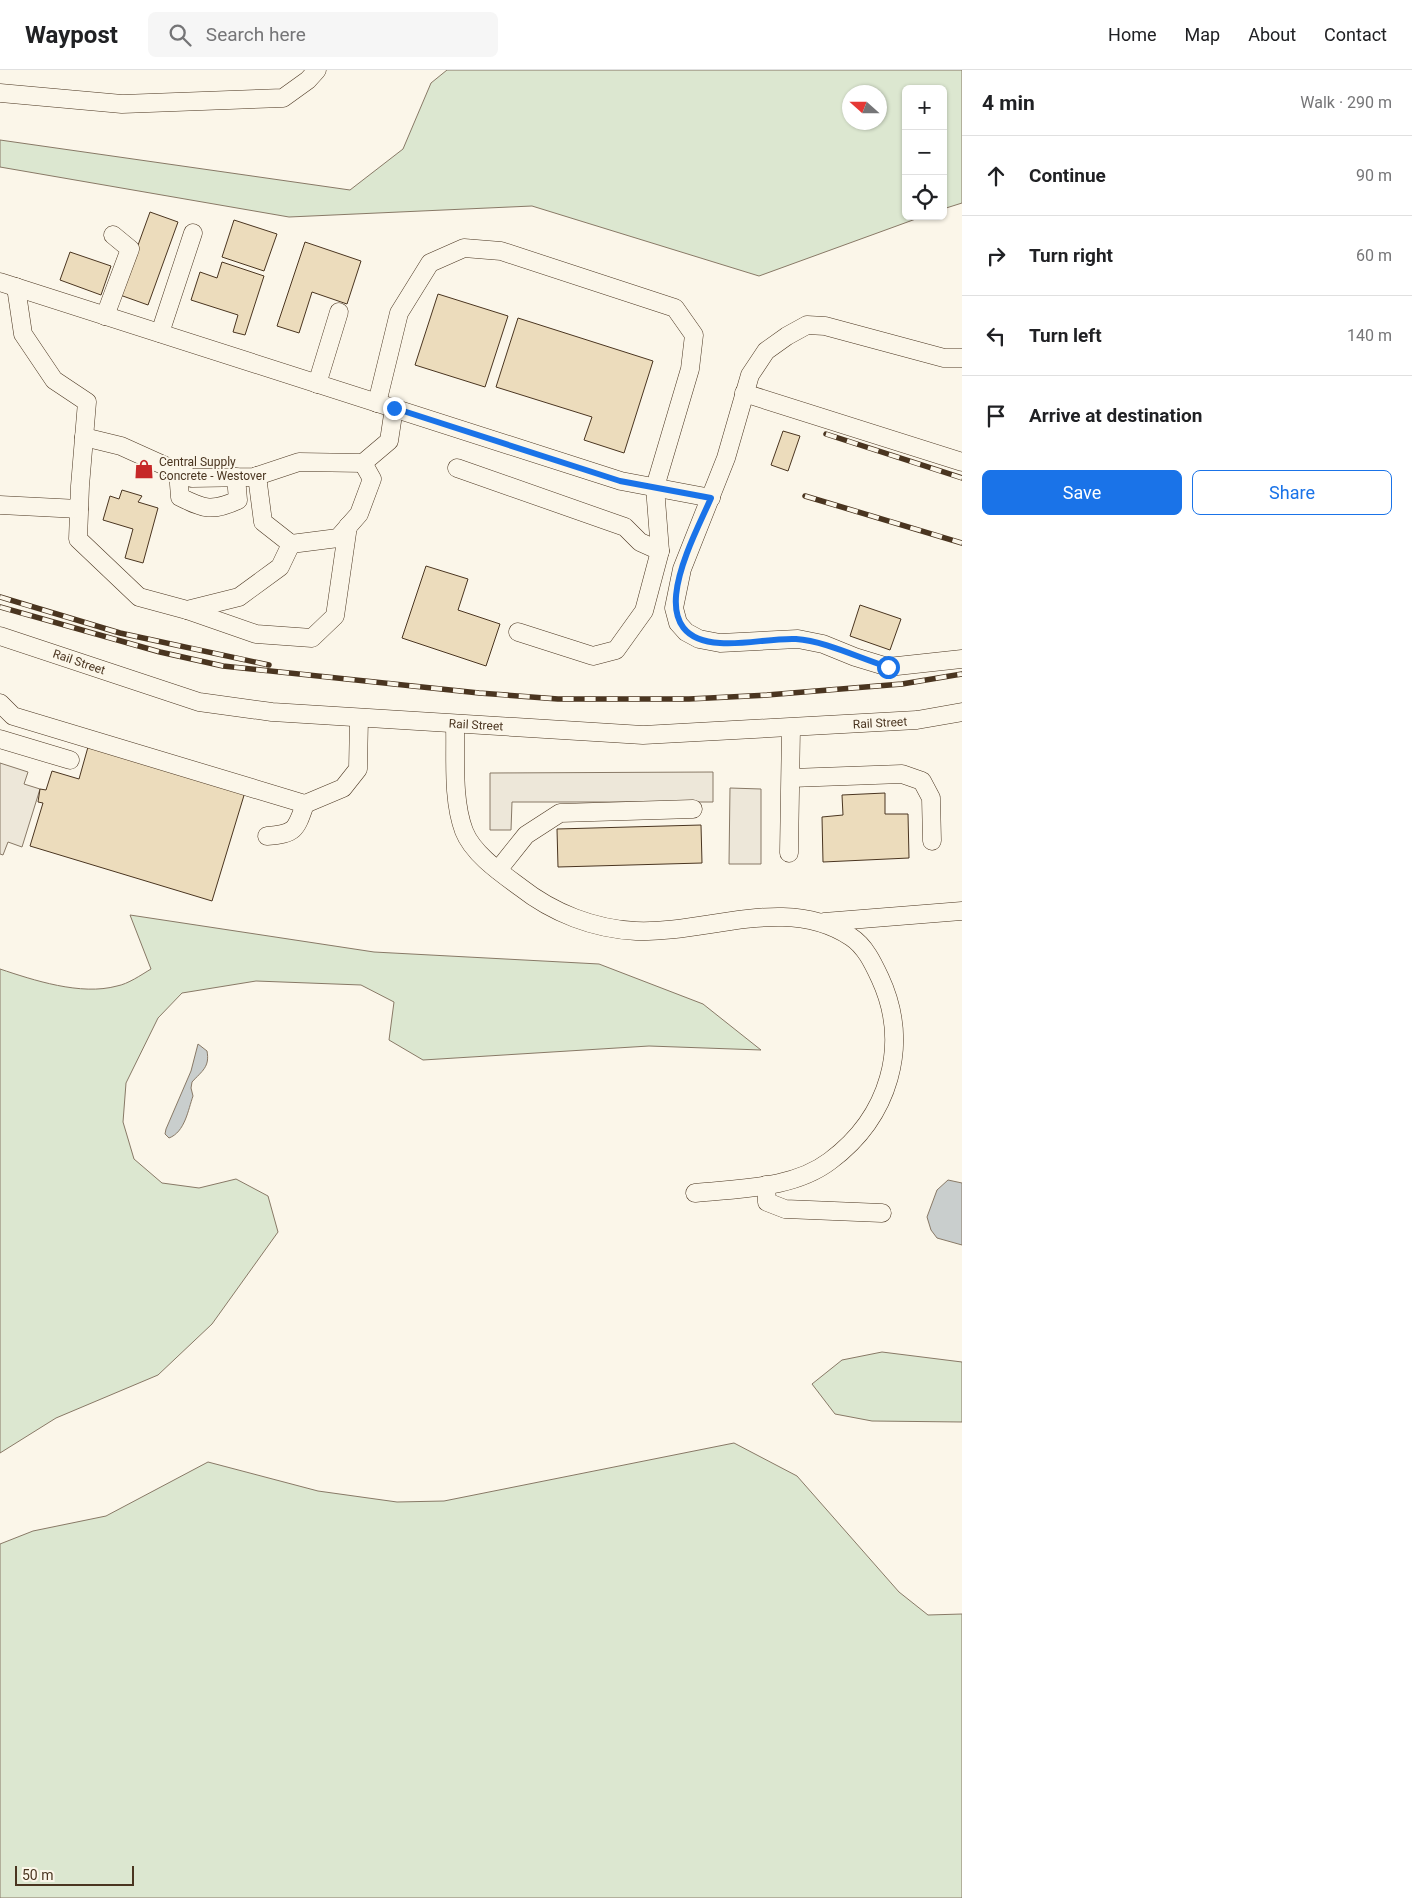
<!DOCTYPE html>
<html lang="en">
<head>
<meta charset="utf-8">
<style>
  body { margin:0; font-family:Roboto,sans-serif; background:#f6f6f6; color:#202124 }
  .controls { position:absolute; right:15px; top:15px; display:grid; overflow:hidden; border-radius:8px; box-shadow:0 1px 4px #0004 }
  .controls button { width:45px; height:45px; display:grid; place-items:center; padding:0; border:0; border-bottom:1px solid #e0e0e0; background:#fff; color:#202124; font:25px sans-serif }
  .compass { position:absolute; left:842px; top:15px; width:45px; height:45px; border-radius:50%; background:#fff; box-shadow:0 1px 4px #0004; rotate:291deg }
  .scale { position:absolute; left:15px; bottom:12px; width:119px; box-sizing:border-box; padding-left:5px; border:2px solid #4a3520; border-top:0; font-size:14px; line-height:18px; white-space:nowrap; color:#4a3520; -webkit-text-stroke:4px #fbf6e9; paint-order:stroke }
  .stop { position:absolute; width:15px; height:15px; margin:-11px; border:4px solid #1a73e8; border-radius:50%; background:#fff }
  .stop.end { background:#1a73e8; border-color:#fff; box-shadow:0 1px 5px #0008 }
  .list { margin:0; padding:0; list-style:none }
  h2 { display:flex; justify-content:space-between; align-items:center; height:65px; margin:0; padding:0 20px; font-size:21px }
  h2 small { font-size:16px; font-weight:400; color:#757577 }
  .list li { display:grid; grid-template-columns:32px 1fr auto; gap:15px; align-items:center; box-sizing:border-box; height:80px; padding:0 20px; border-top:1px solid #e0e0e0 }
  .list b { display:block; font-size:19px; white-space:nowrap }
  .list em { font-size:16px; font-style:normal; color:#757577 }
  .actions { display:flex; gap:10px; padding:15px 20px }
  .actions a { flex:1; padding:11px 0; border:1px solid #1a73e8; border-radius:8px; text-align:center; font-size:18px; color:#1a73e8 }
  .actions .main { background:#1a73e8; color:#fff }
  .icon { flex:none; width:28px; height:28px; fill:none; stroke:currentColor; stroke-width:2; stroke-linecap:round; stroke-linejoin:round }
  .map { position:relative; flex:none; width:962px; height:1828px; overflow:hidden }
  header { display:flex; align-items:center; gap:30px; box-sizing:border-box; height:70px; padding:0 25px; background:#fff; border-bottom:1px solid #e0e0e0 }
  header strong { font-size:24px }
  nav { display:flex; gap:28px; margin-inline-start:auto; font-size:18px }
  .search { width:350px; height:45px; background:#f6f6f6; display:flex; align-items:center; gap:12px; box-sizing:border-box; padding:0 18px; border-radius:8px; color:#757577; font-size:19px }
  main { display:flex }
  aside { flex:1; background:#fff }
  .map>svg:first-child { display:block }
  .green { fill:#dce7d0; stroke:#887966; fill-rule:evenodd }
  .parking { fill:#ede7d9; stroke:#887966 }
  .water { fill:#c9cecd; stroke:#887966 }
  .building { fill:#ecdcbc; stroke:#4a3520 }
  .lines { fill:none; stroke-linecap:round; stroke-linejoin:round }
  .minor-casing { stroke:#4a3520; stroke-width:19 }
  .minor { stroke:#fbf6e9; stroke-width:18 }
  .rail-casing { stroke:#4a3520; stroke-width:5.5 }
  .rail { stroke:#fbf6e9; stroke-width:4; stroke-dasharray:11; stroke-linecap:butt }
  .route { stroke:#1a73e8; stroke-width:6 }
  .labels { text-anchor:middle; stroke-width:4; stroke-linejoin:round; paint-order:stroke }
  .poi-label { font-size:12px; fill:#4a3520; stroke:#fbf6e9; text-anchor:start }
  .street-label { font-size:12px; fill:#4a3520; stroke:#fbf6e9 }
</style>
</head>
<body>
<header>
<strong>Waypost</strong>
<div class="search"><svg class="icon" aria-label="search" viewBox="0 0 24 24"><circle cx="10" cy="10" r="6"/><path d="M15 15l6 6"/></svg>Search here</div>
<nav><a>Home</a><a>Map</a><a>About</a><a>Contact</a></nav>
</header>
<main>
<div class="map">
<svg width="962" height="1828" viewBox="0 0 962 1828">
  <rect width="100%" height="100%" fill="#fbf6e9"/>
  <g class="green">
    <path d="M447 0H962V133L943 139V19H906V146H924L759 206 532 136 289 147 0 97V70L350 120 403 79 431 13ZM879 22V52H849V22Z"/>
    <path d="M130 845 374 882 599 894 703 934 761 980 649 976 423 990 389 970 394 932 361 915 256 911 182 923 158 948 126 1013 123 1052 134 1089 162 1113 199 1118 236 1109 268 1126 278 1162 212 1254 158 1305 56 1348 0 1383V899C33 910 81 926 117 916 128 914 141 905 151 899Z"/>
    <path d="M882 1282 962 1292V1352L872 1351 835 1344 812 1314 842 1290Z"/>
    <path d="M734 1373 797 1406 899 1522 928 1545 962 1544V1828H0V1474L33 1461 106 1446 208 1392 318 1421 397 1432 444 1431Z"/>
  </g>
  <g class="parking">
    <path d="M0 693 28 702 24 714 40 719 22 777 8 772 3 785 0 784Z"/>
    <path d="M713 702V732H512L511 760H490V703Z"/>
    <path d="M730 718 761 719V794H729Z"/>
  </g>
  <g class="water">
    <path d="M198 974 207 981C210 997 202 1001 192 1012L191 1018 193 1026C188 1040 185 1062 169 1068L165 1064 166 1059 191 1001Z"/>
    <path d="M948 1110 962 1113V1175L937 1168 931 1160 927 1147 937 1120Z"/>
  </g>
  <g class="building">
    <path d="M150 142 178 152 148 235 120 225Z"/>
    <path d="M234 150 277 164 264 201 222 187Z"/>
    <path d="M305 172 361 191 347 234 312 222 299 263 277 256Z"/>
    <path d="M70 182 111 196 101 225 60 210Z"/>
    <path d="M222 192 264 206 245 265 233 262 238 245 191 230 200 202 217 208Z"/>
    <path d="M438 224 508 246 485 317 415 295Z"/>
    <path d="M518 248 653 291 624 383 584 370 592 347 496 317Z"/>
    <path d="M783 361 800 366 788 401 771 395Z"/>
    <path d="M122 420 142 426 138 432 158 438 143 493 125 488 133 459 103 450 110 426 119 429Z"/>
    <path d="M426 496 468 509 458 540 500 554 486 596 402 568Z"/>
    <path d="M860 535 901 549 890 580 850 566Z"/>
    <path d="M88 677 245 722 212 831 30 776 43 733 38 732 40 719 46 720 52 701 79 709Z"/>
    <path d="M885 723V744H908L909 788 823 792 822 747 843 745 842 725Z"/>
    <path d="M701 755 702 793 558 797 557 759Z"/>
  </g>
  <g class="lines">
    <defs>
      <g id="minor">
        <path d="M0 23 122 34 283 28 308 10 317 0"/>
        <path d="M0 212 621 411 711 428"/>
        <path d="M16 217 23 264 54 310 87 332 80 416 78 469 139 527 187 540 239 527 280 497 291 474"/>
        <path d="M105 246 130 179 113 165"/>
        <path d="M160 263 193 163"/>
        <path d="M962 288H944L825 256 807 255 787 266 766 281 750 305 726 388 682 499 674 538 678 553 686 562 699 569 720 573 798 569 823 574 855 587 888 597 962 589"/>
        <path d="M317 314 339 242"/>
        <path d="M744 323 962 392"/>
        <path d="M377 333 399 243 430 193 464 178 501 181 675 238 694 265 690 299 655 417 660 481 644 541 616 580 593 586 518 562"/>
        <path d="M84 367 121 376 192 408 254 407 299 392 363 393 389 371 394 338"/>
        <path d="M457 398 625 457 640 472 660 481"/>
        <path d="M178 401 180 427C204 439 212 442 238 430L236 407"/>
        <path d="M257 406 263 452 291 474 338 468 359 444 372 409 363 393"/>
        <path d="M0 435 79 439"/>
        <path d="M187 540 256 564 312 568 335 546 348 456"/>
        <path d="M0 566 199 632 272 642 643 665 917 650 962 642"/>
        <path d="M0 633 13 646 305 734 343 718 358 699 359 648"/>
        <path d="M455 654C456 688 452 729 464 761 473 784 501 803 520 817 553 843 594 859 636 861 707 864 786 824 851 867 865 876 873 893 880 908 911 975 889 1047 830 1091 793 1119 740 1118 695 1123"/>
        <path d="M0 669 70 690"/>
        <path d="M791 708 902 704 922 711 931 728 932 771"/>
        <path d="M267 766C295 764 296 760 305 734"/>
        <path d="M789 783 791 658"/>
        <path d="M498 800 526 765 560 743 693 739"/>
        <path d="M824 852 962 841"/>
        <path d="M766 1115 767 1132 785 1139 882 1143"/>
      </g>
    </defs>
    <use href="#minor" class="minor-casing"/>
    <use href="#minor" class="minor"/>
    <defs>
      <g id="rail">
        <path d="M826 364 962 408"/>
        <path d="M805 426 962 473"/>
        <path d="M0 527 120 563 269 595"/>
        <path d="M0 537 160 582 223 596 479 623 558 629H689L767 625 902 614 962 604"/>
      </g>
    </defs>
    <use href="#rail" class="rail-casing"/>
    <use href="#rail" class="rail"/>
  </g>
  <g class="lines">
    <path class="route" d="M394 338 620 411 711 428C693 470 637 568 720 573 745 575 771 568 796 569 825 571 859 588 888 597"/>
  </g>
  <defs>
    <symbol id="shop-bare" viewBox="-9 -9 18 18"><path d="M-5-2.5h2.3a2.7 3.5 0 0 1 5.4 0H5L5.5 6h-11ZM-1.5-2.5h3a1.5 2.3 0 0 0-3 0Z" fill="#c62828" stroke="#fbf6e9" stroke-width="2.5" paint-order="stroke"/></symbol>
  </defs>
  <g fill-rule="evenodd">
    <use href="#shop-bare" x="130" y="385" width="28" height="28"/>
  </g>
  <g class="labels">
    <g class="poi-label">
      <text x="159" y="396">Central Supply<tspan x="159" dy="14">Concrete - Westover</tspan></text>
    </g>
    <g class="street-label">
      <text transform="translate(79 592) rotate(19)" y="4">Rail Street</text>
      <text transform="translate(880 653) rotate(-3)" y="4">Rail Street</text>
      <text transform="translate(476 655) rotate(3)" y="4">Rail Street</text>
    </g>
  </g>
</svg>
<div class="controls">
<button>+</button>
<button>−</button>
<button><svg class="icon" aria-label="locate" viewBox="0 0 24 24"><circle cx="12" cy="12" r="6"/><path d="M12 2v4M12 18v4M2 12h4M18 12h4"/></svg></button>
</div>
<svg class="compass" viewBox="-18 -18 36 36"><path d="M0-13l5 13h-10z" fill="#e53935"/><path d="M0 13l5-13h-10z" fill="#757577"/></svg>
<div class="scale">50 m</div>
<div class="stop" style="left:888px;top:597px"></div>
<div class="stop end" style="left:394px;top:338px"></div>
</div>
<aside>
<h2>4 min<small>Walk · 290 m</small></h2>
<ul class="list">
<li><svg class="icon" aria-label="ahead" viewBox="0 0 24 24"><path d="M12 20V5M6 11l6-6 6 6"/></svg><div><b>Continue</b></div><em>90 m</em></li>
<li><svg class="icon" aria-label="right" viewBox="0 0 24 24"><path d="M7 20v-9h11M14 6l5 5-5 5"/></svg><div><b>Turn right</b></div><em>60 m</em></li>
<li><svg class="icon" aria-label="left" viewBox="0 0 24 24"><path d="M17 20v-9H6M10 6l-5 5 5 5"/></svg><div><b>Turn left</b></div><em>140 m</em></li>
<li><svg class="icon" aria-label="arrive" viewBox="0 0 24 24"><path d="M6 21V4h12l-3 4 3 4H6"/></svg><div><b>Arrive at destination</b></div></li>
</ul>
<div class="actions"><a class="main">Save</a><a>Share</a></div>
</aside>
</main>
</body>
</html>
